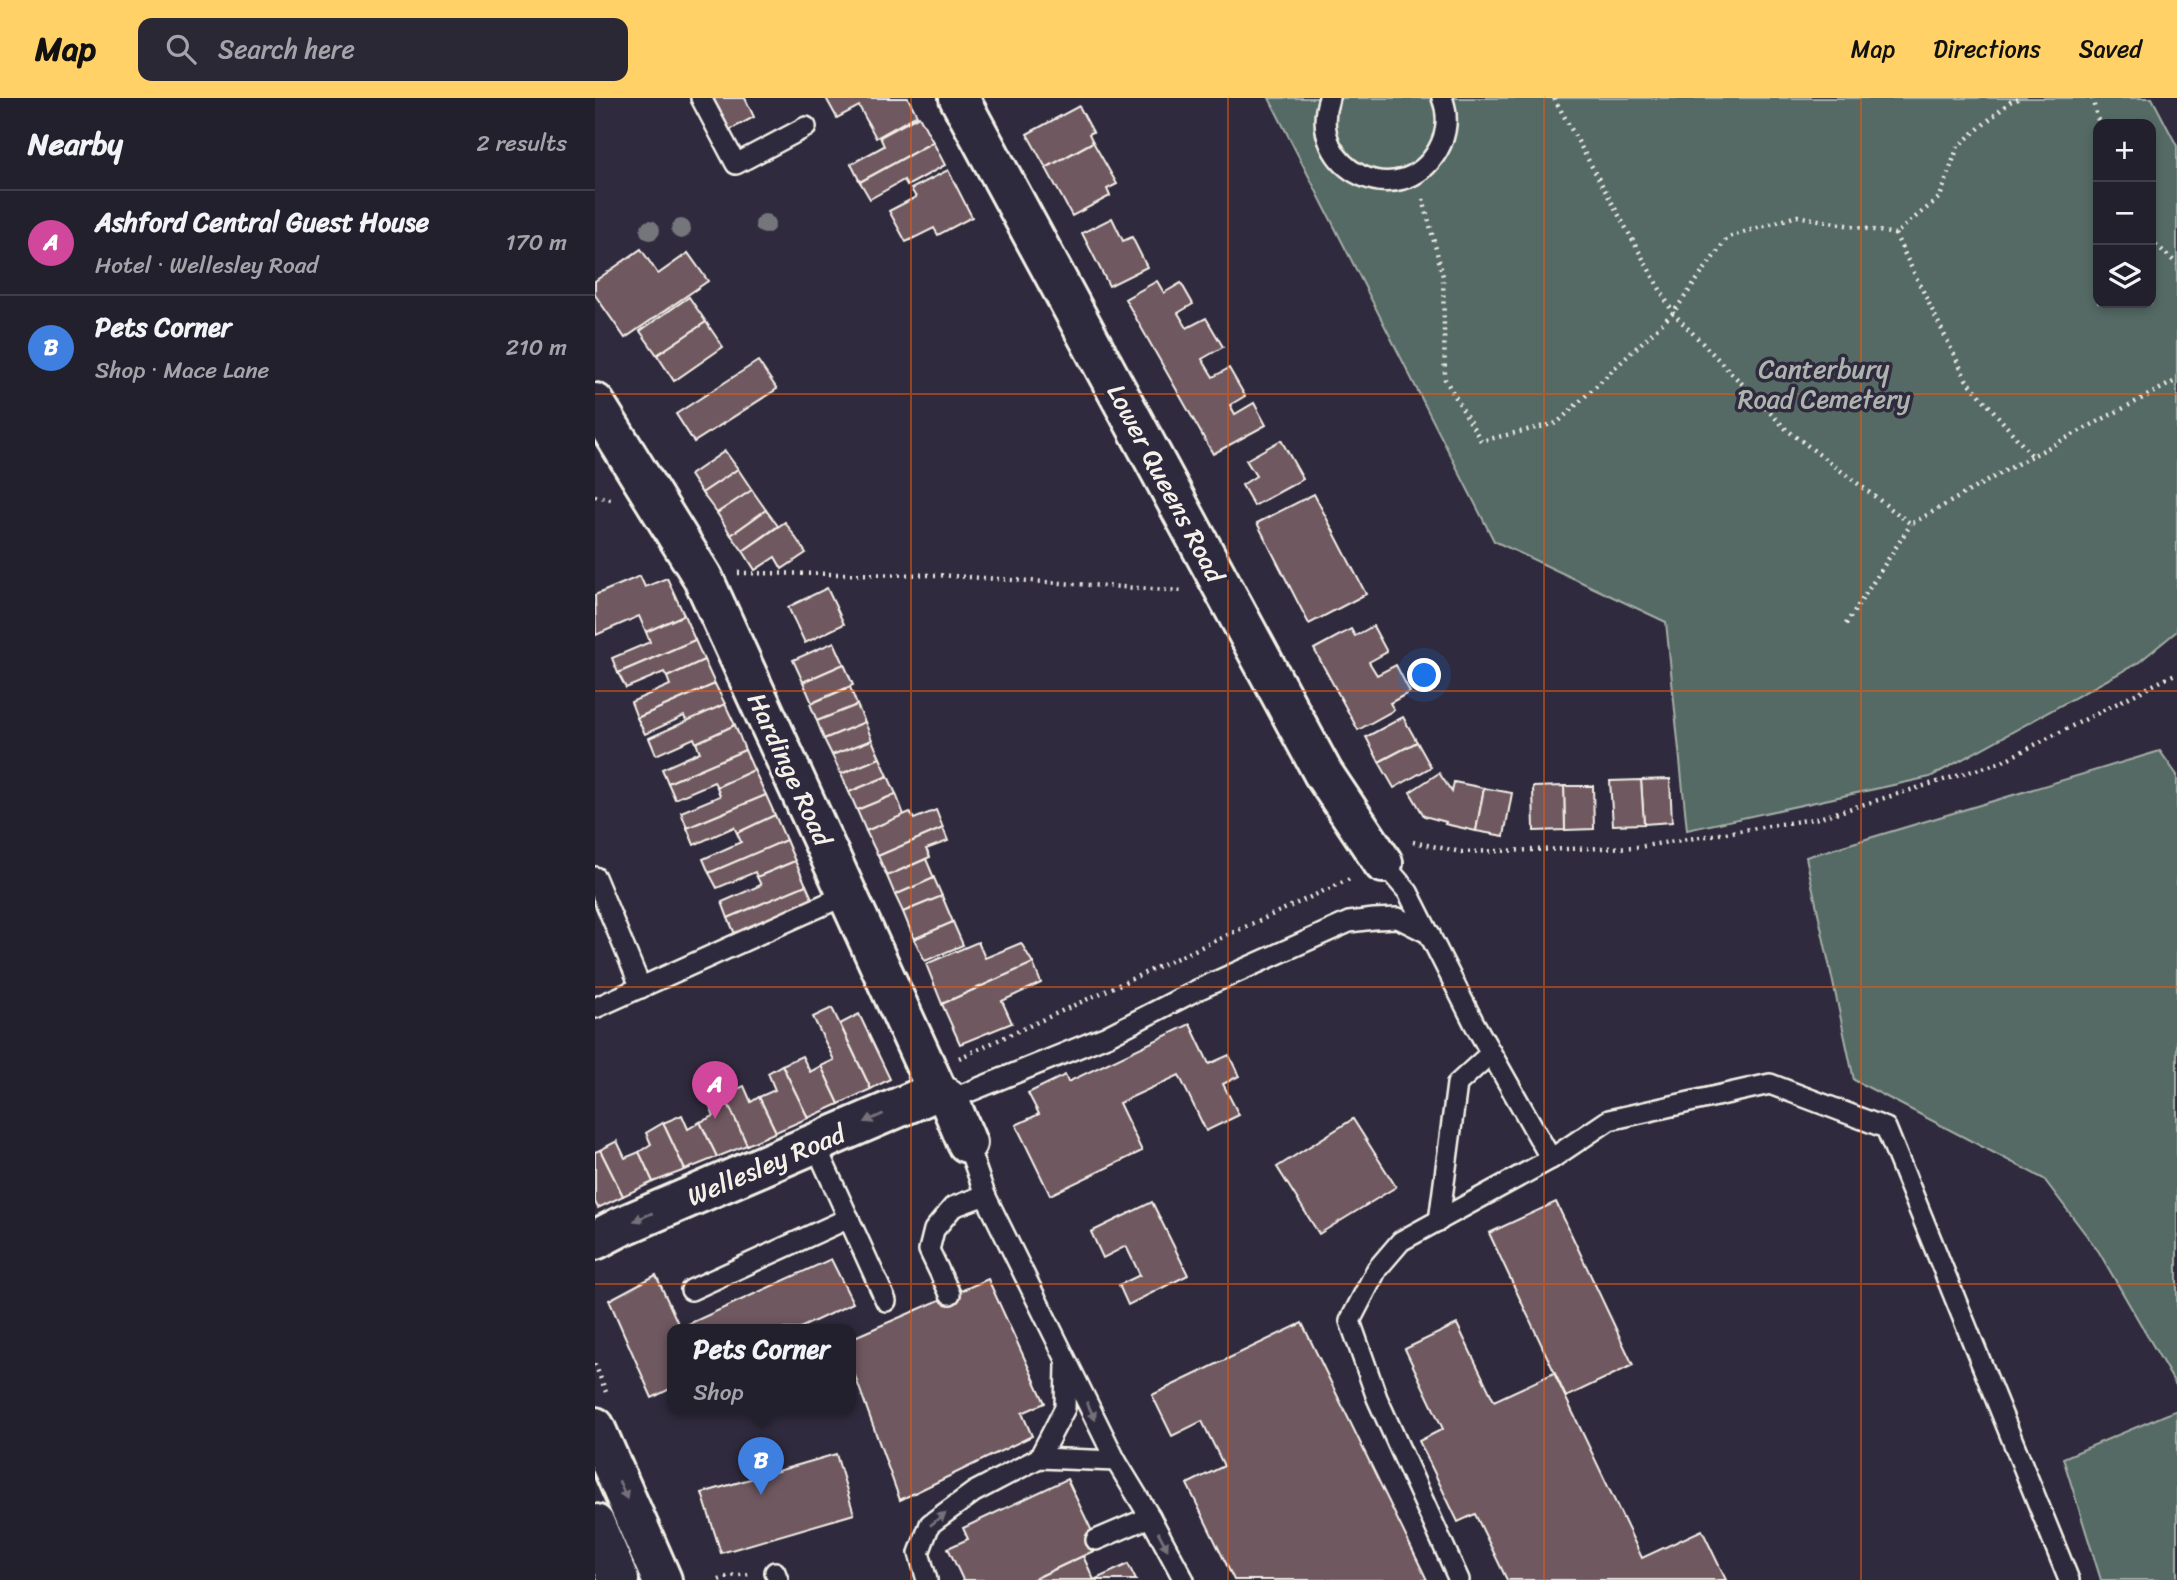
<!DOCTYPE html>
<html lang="en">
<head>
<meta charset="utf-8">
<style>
  body { margin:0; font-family:Sriracha,sans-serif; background:#2b2836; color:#f1f3f6 }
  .controls { position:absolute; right:21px; top:21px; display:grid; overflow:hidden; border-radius:14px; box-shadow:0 4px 10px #0003 }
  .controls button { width:63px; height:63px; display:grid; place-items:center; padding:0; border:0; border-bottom:2px solid #403e4a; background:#23202e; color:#f1f3f6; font:35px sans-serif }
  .you { position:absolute; left:830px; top:578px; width:24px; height:24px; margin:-18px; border:5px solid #fff; border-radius:50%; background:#1a73e8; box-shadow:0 0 0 10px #1a73e833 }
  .badge { display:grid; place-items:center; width:46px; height:46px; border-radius:50%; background:#ffd166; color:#fff; font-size:23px; font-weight:700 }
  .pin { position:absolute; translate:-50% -58px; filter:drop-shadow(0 2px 4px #0008) }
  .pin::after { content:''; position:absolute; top:37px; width:24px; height:21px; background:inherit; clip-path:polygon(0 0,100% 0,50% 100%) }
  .popup { position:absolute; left:72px; top:1226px; width:189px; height:91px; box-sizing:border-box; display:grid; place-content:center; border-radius:14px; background:#23202e; filter:drop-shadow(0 2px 5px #0005); font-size:23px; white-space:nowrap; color:#a3a3aa }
  .popup b { font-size:26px; color:#f1f3f6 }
  .popup::after { content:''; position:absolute; left:50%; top:100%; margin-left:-14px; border:14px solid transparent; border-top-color:#23202e }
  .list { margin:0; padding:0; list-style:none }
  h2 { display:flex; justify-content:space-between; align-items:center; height:91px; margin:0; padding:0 28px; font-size:30px }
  h2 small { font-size:23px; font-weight:400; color:#a3a3aa }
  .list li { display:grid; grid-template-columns:46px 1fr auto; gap:21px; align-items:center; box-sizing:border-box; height:105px; padding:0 28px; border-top:2px solid #403e4a }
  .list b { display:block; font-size:26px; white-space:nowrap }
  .list p { margin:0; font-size:23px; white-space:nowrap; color:#a3a3aa }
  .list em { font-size:23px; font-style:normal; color:#a3a3aa }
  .icon { flex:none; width:38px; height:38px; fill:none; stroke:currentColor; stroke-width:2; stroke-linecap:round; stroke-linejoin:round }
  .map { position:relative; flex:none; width:1582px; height:1482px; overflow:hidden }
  header { display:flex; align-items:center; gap:42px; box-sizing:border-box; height:98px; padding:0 35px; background:#ffd166; color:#111 }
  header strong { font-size:33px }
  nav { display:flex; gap:38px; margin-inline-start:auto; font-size:24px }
  .search { width:490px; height:63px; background:#2b2836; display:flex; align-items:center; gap:18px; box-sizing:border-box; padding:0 24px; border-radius:14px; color:#a3a3aa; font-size:26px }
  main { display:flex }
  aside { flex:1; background:#23202e }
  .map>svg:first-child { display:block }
  .green { fill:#556a65; stroke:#a4aea6; stroke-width:2; fill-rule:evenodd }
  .building { fill:#705961; stroke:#f4f1e8; stroke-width:2 }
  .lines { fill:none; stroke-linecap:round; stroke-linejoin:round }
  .service-casing { stroke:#f4f1e8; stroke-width:24 }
  .minor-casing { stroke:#f4f1e8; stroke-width:44 }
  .primary-casing { stroke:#f4f1e8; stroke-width:44 }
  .path { stroke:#f4f1e8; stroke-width:4.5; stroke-dasharray:2 5; stroke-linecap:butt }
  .service { stroke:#2f2a3d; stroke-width:19 }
  .minor { stroke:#2f2a3d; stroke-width:38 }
  .primary { stroke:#2f2a3d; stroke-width:38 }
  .tree { fill:#74767b }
  .oneway { fill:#747079 }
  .grid { fill:none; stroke:#e8590c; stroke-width:2; stroke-opacity:0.55 }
  .labels { text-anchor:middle; stroke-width:7; stroke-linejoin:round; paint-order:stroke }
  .park-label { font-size:26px; fill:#acb4ad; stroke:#2f2a3d }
  .street-label { font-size:26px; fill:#f4f1e8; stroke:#2f2a3d }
</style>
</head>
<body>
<header>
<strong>Map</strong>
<div class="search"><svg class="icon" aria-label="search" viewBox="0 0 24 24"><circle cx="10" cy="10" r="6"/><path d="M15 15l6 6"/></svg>Search here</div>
<nav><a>Map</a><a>Directions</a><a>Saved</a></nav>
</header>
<main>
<aside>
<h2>Nearby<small>2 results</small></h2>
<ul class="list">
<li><span class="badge" style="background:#d1479c">A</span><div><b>Ashford Central Guest House</b><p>Hotel · Wellesley Road</p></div><em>170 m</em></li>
<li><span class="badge" style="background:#3f7fe0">B</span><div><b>Pets Corner</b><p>Shop · Mace Lane</p></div><em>210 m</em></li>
</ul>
</aside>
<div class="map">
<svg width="1582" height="1482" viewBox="0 0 1582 1482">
  <rect width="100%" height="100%" fill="#2f2a3d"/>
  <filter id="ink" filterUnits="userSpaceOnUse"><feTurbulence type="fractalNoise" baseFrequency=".0143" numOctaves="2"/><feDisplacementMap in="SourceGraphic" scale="14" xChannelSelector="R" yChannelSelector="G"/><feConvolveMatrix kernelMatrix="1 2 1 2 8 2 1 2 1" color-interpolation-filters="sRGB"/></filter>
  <g filter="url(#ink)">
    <g class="green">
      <path d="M674 0H1557L1582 48V533L1543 565 1335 679 1092 732 1071 524 899 443ZM1503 26H1556V205H1503Z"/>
      <path d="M1565 653 1582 677V1289L1504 1154 1449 1081 1259 982 1211 759Z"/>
      <path d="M1582 1312V1482H1506L1468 1360Z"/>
    </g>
    <g class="building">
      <path d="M114 0H150L159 19 131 34Z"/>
      <path d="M231 0H313L322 17 281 40 264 8 242 20Z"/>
      <path d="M484 8 498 34 494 36 498 44 451 70 432 36Z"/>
      <path d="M324 18 338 44 265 84 256 66 289 48 285 39Z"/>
      <path d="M338 44 350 67 312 88 309 82 275 101 265 84Z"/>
      <path d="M498 44 522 86 512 91 515 98 477 118 451 70Z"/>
      <path d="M353 72 377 119 343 137 339 130 311 144 294 113 321 99 316 91Z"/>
      <path d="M517 120 528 143 537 139 552 169 514 188 487 135Z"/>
      <path d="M46 151 63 176 93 155 113 183 30 240 0 197V183Z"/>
      <path d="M562 183 569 195 586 185 598 206 583 215 592 230 611 220 628 249 607 261 618 279 634 270 650 298 635 307 640 316 659 305 671 327 618 356 530 201Z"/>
      <path d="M94 199 111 224 62 257 45 233Z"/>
      <path d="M111 224 128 249 79 283 62 257Z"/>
      <path d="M163 263 182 291 99 344 81 316Z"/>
      <path d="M686 342 708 381 659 408 647 387 661 378 651 362Z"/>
      <path d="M130 353 143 371 107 395 95 377Z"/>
      <path d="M143 371 157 392 122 415 107 395Z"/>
      <path d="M157 392 171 412 136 437 122 415Z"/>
      <path d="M719 396 771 496 714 526 662 425Z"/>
      <path d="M171 412 183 428 148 453 136 437Z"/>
      <path d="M190 424 211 455 187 471 180 459 160 472 148 453Z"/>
      <path d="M45 478 50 489 72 480 89 517 51 534 44 518 1 537 0 497Z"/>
      <path d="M232 490 249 526 210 545 193 509Z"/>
      <path d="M89 517 100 542 23 575 17 560 55 544 51 534Z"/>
      <path d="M778 528 792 554 774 564 782 577 801 567 815 594 795 605 799 612 763 632 719 551 756 531 760 538Z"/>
      <path d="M100 542 109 562 72 579 69 574 31 590 23 575Z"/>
      <path d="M239 544 249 566 208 584 198 562Z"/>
      <path d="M109 562 120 586 42 620 36 604 75 587 72 579Z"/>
      <path d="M249 566 258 587 217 605 208 584Z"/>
      <path d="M120 586 130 606 92 624 89 618 50 636 42 620Z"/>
      <path d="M255 589 262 607 222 623 215 606Z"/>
      <path d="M130 606 140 627 101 645 99 640 61 657 54 640Z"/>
      <path d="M262 607 270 624 229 641 222 623Z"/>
      <path d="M808 619 822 644 784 664 771 639Z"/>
      <path d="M270 624 277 642 237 657 229 641Z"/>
      <path d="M140 627 150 652 73 685 67 671 105 654 101 645Z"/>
      <path d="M277 642 285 660 246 676 237 657Z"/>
      <path d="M822 644 836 669 799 690 784 664Z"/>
      <path d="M150 652 159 672 122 689 119 684 80 701 73 685Z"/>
      <path d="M285 660 293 678 254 694 246 676Z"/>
      <path d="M159 672 171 697 92 730 86 714 125 698 122 689Z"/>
      <path d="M844 675 857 694 859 684 889 690 881 733 850 726 851 724 829 718 815 694Z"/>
      <path d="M293 678 301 696 262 712 254 694Z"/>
      <path d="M1075 681 1077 724 1049 726 1046 682Z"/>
      <path d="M1046 682 1049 726 1018 727 1015 683Z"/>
      <path d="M969 688H998L999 731 970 732Z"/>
      <path d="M969 688 970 732 939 733 938 689Z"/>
      <path d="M889 690 917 695 909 738 881 733Z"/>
      <path d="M301 696 309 717 271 733 262 712Z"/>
      <path d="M171 697 180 717 142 735 139 729 99 747 92 730Z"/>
      <path d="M341 712 348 730 283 758 271 733 315 714 319 721Z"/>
      <path d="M180 717 191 742 114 775 108 761 146 744 142 735Z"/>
      <path d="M348 730 353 743 331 751 335 759 292 778 283 758Z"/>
      <path d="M191 742 200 763 162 779 160 774 122 790 114 775Z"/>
      <path d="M331 761 339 780 300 797 292 778Z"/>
      <path d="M200 763 211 787 133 820 127 804 166 787 162 779Z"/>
      <path d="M339 780 347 798 308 814 300 797Z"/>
      <path d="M211 787 220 807 140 836 133 820Z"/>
      <path d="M347 798 358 824 319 841 308 814Z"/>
      <path d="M358 824 368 847 330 863 319 841Z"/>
      <path d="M383 844 390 860 426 845 438 865 347 906 331 866Z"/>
      <path d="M438 865 446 885 407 903 417 925 365 946 347 906Z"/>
      <path d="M237 910 276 991 244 1006 226 968 239 962 218 919Z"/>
      <path d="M264 916 295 981 276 991 245 926Z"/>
      <path d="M595 926 614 966 634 957 644 978 628 986 644 1017 611 1033 584 977 524 1005 547 1053 455 1097 421 1027 444 1016 433 995 470 977 473 984Z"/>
      <path d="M207 958 215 974 226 968 244 1006 213 1020 187 967Z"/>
      <path d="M187 967 213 1020 181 1034 164 999 180 992 173 975Z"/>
      <path d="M149 988 156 1004 164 999 181 1034 152 1047 129 997Z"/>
      <path d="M129 997 152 1047 122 1059 105 1024 119 1018 114 1006Z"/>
      <path d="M87 1017 93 1031 105 1024 122 1059 90 1072 68 1025Z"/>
      <path d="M758 1021 801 1089 724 1136 682 1069Z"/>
      <path d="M68 1025 90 1072 58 1084 44 1054 56 1046 51 1035Z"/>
      <path d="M22 1043 30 1060 44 1054 58 1084 28 1098 5 1052Z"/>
      <path d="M5 1052 28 1098 3 1110 0 1104V1054Z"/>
      <path d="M557 1104 593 1177 533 1207 524 1187 545 1177 531 1148 508 1160 496 1134Z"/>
      <path d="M961 1104 1038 1267 971 1299 894 1135Z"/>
      <path d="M236 1161 258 1205 203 1231H77V1290L57 1300 14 1202 61 1177 85 1230Z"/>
      <path d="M393 1181 450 1305 427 1315 437 1338 305 1402 255 1264V1241Z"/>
      <path d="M707 1225 832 1482H639L592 1386 629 1368 607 1323 577 1338 557 1297Z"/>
      <path d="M862 1226 899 1303 959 1275 1047 1460 1107 1432 1131 1482H912L880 1416 863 1424 824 1343 848 1331 810 1251Z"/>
      <path d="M241 1356 259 1416 126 1455 107 1395Z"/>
      <path d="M472 1381 505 1450 437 1482H368L353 1450 373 1441 368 1430Z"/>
      <path d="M488 1458 499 1482 533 1466 541 1482H437Z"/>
    </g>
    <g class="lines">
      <defs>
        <g id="service">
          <path d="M106 0 141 66 211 29"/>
          <path d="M734 0C710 72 806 117 843 52 852 36 854 17 847 0"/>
          <path d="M788 765 813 794 879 925 956 1061 1014 1022 1175 986 1291 1030 1474 1482"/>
          <path d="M0 779 46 890"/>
          <path d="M0 910 253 796"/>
          <path d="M354 1002 512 938 602 892 754 824 779 821 803 820 835 836"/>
          <path d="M372 1045 390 1097 521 1363 555 1419 589 1482"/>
          <path d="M220 1046 291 1203"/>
          <path d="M844 1123 862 986 896 955"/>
          <path d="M96 1192 254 1120"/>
          <path d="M355 1196 334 1152 339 1132 358 1109 390 1097"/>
          <path d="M444 1360 470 1310 471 1267"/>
          <path d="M501 1442 555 1419"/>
          <path d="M180 1474 183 1482"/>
          <path d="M332 1482 324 1455 335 1426 379 1394 444 1360 521 1363"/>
          <path d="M864 1482 782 1300 755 1223 782 1171 806 1143 956 1061"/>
        </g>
        <g id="minor">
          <path d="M364 0 728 675 788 765"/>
          <path d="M0 305 108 480 342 993 354 1002 372 1045"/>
          <path d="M0 1142 25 1129 342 993"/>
        </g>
        <g id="primary">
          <path d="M0 1329 67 1482"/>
          <path d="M0 1426 24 1482"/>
        </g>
      </defs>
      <use href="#service" class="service-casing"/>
      <use href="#minor" class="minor-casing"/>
      <use href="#primary" class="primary-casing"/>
      <g class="path">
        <path d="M959 0 1078 215 1192 332 1316 426 1422 366 1582 282"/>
        <path d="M1497 0 1504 26"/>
        <path d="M828 101 848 178 850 281 886 343 962 325 1078 215 1133 139 1202 118 1300 136 1345 99 1363 48 1415 4 1426 0"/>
        <path d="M1300 136 1371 281 1437 358"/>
        <path d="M1556 142 1582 166"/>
        <path d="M0 398 16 401"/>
        <path d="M143 475 342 477 588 493"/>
        <path d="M1251 526 1316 426"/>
        <path d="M818 744 866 754 1043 749 1224 720 1404 665 1582 575"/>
        <path d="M364 960 757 780"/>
        <path d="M0 1266 11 1294"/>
        <path d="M124 1482 135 1478 155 1476"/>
      </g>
      <use href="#service" class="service"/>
      <use href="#minor" class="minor"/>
      <use href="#primary" class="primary"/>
    </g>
    <g class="tree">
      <circle cx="170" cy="126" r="10"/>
      <circle cx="86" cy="131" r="10"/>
      <circle cx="55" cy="132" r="10"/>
    </g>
    <defs><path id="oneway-solid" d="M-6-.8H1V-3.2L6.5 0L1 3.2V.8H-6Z" transform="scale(1.75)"/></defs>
    <g class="oneway">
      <use href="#oneway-solid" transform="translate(279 1020) rotate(156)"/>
      <use href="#oneway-solid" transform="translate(48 1119) rotate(157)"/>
      <use href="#oneway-solid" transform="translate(496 1313) rotate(64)"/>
      <use href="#oneway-solid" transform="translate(28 1392) rotate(66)"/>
      <use href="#oneway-solid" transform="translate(343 1421) rotate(-40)"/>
      <use href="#oneway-solid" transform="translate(568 1443) rotate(62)"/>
    </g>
  </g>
  <path class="grid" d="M316 0V1482M633 0V1482M949 0V1482M1266 0V1482M0 296H1582M0 593H1582M0 889H1582M0 1186H1582"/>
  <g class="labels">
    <g class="park-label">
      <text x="1229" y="280">Canterbury<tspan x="1229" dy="30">Road Cemetery</tspan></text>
    </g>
    <g class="street-label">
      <text transform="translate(571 385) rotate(62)" y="9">Lower Queens Road</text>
      <text transform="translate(195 671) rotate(65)" y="9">Hardinge Road</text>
      <text transform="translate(171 1067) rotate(-23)" y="9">Wellesley Road</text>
    </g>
  </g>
</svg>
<div class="controls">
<button>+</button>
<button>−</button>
<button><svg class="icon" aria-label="layers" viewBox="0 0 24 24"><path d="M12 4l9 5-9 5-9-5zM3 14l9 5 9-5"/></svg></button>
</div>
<div class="you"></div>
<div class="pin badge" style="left:120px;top:1021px;background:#d1479c">A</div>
<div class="pin badge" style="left:166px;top:1397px;background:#3f7fe0">B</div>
<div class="popup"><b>Pets Corner</b>Shop</div>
</div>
</main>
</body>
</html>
